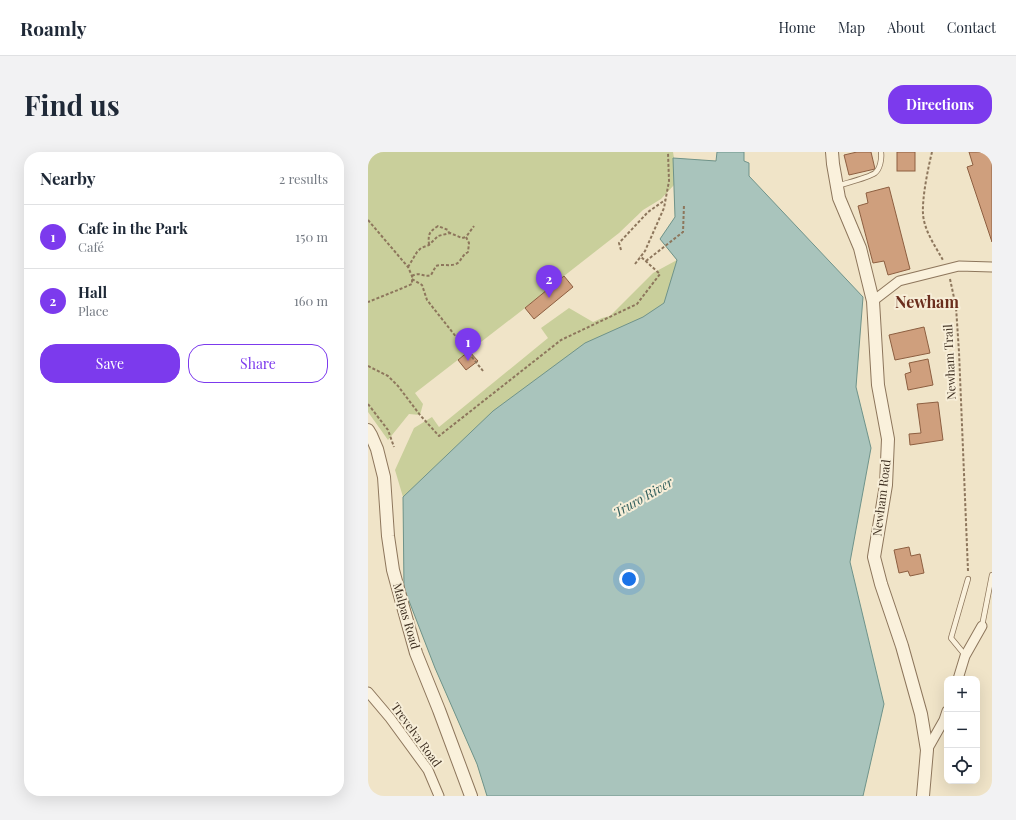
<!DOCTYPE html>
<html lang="en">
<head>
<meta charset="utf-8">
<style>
  body { margin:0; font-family:"Playfair Display",serif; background:#f2f2f3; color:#1f2937 }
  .controls { position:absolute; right:12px; bottom:12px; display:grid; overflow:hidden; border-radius:8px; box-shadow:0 4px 16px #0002 }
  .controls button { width:36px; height:36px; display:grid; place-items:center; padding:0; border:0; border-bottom:1px solid #e0e1e3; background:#fff; color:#1f2937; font:20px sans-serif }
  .you { position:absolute; left:261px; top:427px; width:14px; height:14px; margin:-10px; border:3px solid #fff; border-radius:50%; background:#1a73e8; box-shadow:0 0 0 6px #1a73e833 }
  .badge { display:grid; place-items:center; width:26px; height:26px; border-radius:50%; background:#7c3aed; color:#fff; font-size:13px; font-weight:700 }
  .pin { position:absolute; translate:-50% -33px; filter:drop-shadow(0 1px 2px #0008) }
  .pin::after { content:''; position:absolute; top:21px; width:14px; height:12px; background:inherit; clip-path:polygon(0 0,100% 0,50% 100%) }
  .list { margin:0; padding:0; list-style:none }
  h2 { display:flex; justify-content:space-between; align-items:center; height:52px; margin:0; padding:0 16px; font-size:17px }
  h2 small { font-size:13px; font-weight:400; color:#747a83 }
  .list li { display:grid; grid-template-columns:26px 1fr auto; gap:12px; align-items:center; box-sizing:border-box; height:64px; padding:0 16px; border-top:1px solid #e0e1e3 }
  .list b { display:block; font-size:15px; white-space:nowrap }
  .list p { margin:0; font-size:13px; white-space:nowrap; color:#747a83 }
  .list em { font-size:13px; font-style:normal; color:#747a83 }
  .actions { display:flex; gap:8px; padding:12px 16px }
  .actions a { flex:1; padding:9px 0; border:1px solid #7c3aed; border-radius:16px; text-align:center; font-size:14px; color:#7c3aed }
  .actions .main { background:#7c3aed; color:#fff }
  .icon { flex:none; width:22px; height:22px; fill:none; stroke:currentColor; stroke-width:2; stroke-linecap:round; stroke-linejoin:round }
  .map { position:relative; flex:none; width:624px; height:644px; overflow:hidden; border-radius:16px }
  header { display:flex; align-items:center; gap:24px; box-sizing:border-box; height:56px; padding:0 20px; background:#fff; border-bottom:1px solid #e0e1e3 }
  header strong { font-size:19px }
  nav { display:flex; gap:22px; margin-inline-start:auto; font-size:14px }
  .intro { display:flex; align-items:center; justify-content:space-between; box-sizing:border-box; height:96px; padding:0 24px }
  h1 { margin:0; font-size:28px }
  .button { padding:10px 18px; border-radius:16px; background:#7c3aed; color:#fff; font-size:14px; font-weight:700 }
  main { display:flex; gap:24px; padding:0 24px }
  aside { flex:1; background:#fff; border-radius:16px; box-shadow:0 4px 16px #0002 }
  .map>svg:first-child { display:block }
  .green { fill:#c9cf9b }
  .water { fill:#a9c4bc; stroke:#6f938a }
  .building { fill:#cf9f7d; stroke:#8d5f41 }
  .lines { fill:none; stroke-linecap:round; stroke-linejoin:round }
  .service-casing { stroke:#8d765c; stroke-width:6 }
  .minor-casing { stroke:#8d765c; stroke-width:11 }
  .tertiary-casing { stroke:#8d765c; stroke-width:14 }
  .path { stroke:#8d765c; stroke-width:2; stroke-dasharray:3 2; stroke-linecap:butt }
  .service { stroke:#faf1dc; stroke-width:4.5 }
  .minor { stroke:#faf1dc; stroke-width:9 }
  .tertiary { stroke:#faf1dc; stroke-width:12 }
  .labels { text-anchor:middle; stroke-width:4; stroke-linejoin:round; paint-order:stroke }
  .street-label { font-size:12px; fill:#3d2e20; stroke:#f7eed8 }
  .water-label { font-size:13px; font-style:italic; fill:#2f5d5a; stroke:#f7eed8 }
  .district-label { font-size:16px; font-weight:bold; fill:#6b2e1e; stroke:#f7eed8 }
</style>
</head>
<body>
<header>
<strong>Roamly</strong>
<nav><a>Home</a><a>Map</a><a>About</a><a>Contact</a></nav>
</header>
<div class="intro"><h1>Find us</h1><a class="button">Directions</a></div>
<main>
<aside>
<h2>Nearby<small>2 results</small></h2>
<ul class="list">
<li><span class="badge">1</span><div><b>Cafe in the Park</b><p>Café</p></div><em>150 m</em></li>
<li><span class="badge">2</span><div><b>Hall</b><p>Place</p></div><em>160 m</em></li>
</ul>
<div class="actions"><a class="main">Save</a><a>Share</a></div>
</aside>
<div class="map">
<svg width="624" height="644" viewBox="0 0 624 644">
  <rect width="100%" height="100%" fill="#f0e4c8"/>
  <path class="green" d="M0 0H305L306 6 348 9 119 644 109 612 67 516 36 436 35 345 27 318 46 276 64 265 71 275 180 186 173 176 201 156 225 170 234 166 242 164 285 121 309 108 292 87 307 65 306 33 293 47 275 58 251 81 196 124 157 156 47 241 55 252 52 263 41 262 20 288 0 260Z"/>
  <path class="water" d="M349 0H376V9L381 11V24L495 145 488 235 503 296 482 410 516 552 495 644H119L109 612 67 516 36 436 35 345 125 259 217 191 275 165 296 151 309 108 292 87 307 65 305 6 348 9Z"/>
  <g class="building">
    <path d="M489 0H503L507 17 481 23 476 3Z"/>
    <rect x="529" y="0" width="18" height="19"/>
    <path d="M601 0H624V90L599 15 605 13Z"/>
    <path d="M521 35 542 117 520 123 516 109 505 111 490 54 500 51 498 41Z"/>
    <path d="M196 124 205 135 166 167 157 156Z"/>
    <path d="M556 175 562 201 527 208 521 183Z"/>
    <path d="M101 199 110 209 98 218 90 208Z"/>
    <path d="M560 207 565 233 540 238 537 222 543 220 541 211Z"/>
    <path d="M570 250 575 288 542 293 541 282 553 281 549 252Z"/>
    <path d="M541 395 543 404 552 402 556 421 542 424 540 419 531 421 526 398Z"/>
  </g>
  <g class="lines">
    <defs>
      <g id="service">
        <path d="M469 34C478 31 500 26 507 21 512 17 514 7 513 0"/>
        <path d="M614 474 624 423"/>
        <path d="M597 503 583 486 600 427"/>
      </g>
      <g id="minor">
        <path d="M505 149 531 129 591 114 624 115"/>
        <path d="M590 527 597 504 614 474"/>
        <path d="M0 540 22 566 60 618 71 644"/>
        <path d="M559 598 576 568 579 559"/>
      </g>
      <g id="tertiary">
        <path d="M464 0 465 12 471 46 492 96 505 149 510 233 520 287 518 333 506 405 513 432 534 494 553 562 559 598 555 644"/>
        <path d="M0 278 3 283 9 297 16 325 20 384 25 418 34 451 48 501 71 558 103 644"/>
      </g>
    </defs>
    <use href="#service" class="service-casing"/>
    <use href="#minor" class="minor-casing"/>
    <use href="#tertiary" class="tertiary-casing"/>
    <g class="path">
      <path d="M564 0C560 16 554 46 555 62 556 78 567 94 575 108"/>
      <path d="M0 68 40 115 44 124V132L30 138 0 150"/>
      <path d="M61 93C60 82 61 80 70 74L80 78 81 81"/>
      <path d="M253 98 251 91 280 60 297 48"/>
      <path d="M278 109 315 80 316 53"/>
      <path d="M267 112 277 99 296 56 301 29 300 0"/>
      <path d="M40 115 49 100 53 96 61 93 70 84 82 81 94 86 98 85"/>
      <path d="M44 124C52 119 56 126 63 123L68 114C75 111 84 116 91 110 94 106 95 103 100 100L101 91 98 85 106 74"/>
      <path d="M44 127 54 133 59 148 115 219"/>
      <path d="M582 127 588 155 591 200 600 419"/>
      <path d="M0 214 20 224 30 234 52 263 71 284 193 188 269 152 292 122 272 104"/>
      <path d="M0 252 20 278 26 295"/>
    </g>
    <use href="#service" class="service"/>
    <use href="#minor" class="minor"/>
    <use href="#tertiary" class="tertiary"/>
  </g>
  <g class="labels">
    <g class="street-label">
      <text transform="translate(582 210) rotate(-93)" y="4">Newham Trail</text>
      <text transform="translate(514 346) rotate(-83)" y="4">Newham Road</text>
      <text transform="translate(38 464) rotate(74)" y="4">Malpas Road</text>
      <text transform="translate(48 583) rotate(54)" y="4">Trevelva Road</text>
    </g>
    <g class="water-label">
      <text transform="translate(275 345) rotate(-30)" y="5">Truro River</text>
    </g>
    <g class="district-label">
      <text x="559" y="156">Newham</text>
    </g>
  </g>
</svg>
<div class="controls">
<button>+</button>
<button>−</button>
<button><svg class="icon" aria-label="locate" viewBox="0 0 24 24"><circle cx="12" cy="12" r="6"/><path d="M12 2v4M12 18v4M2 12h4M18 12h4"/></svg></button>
</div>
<div class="you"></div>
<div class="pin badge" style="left:100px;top:209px">1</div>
<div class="pin badge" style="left:181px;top:146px">2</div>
</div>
</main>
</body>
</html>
